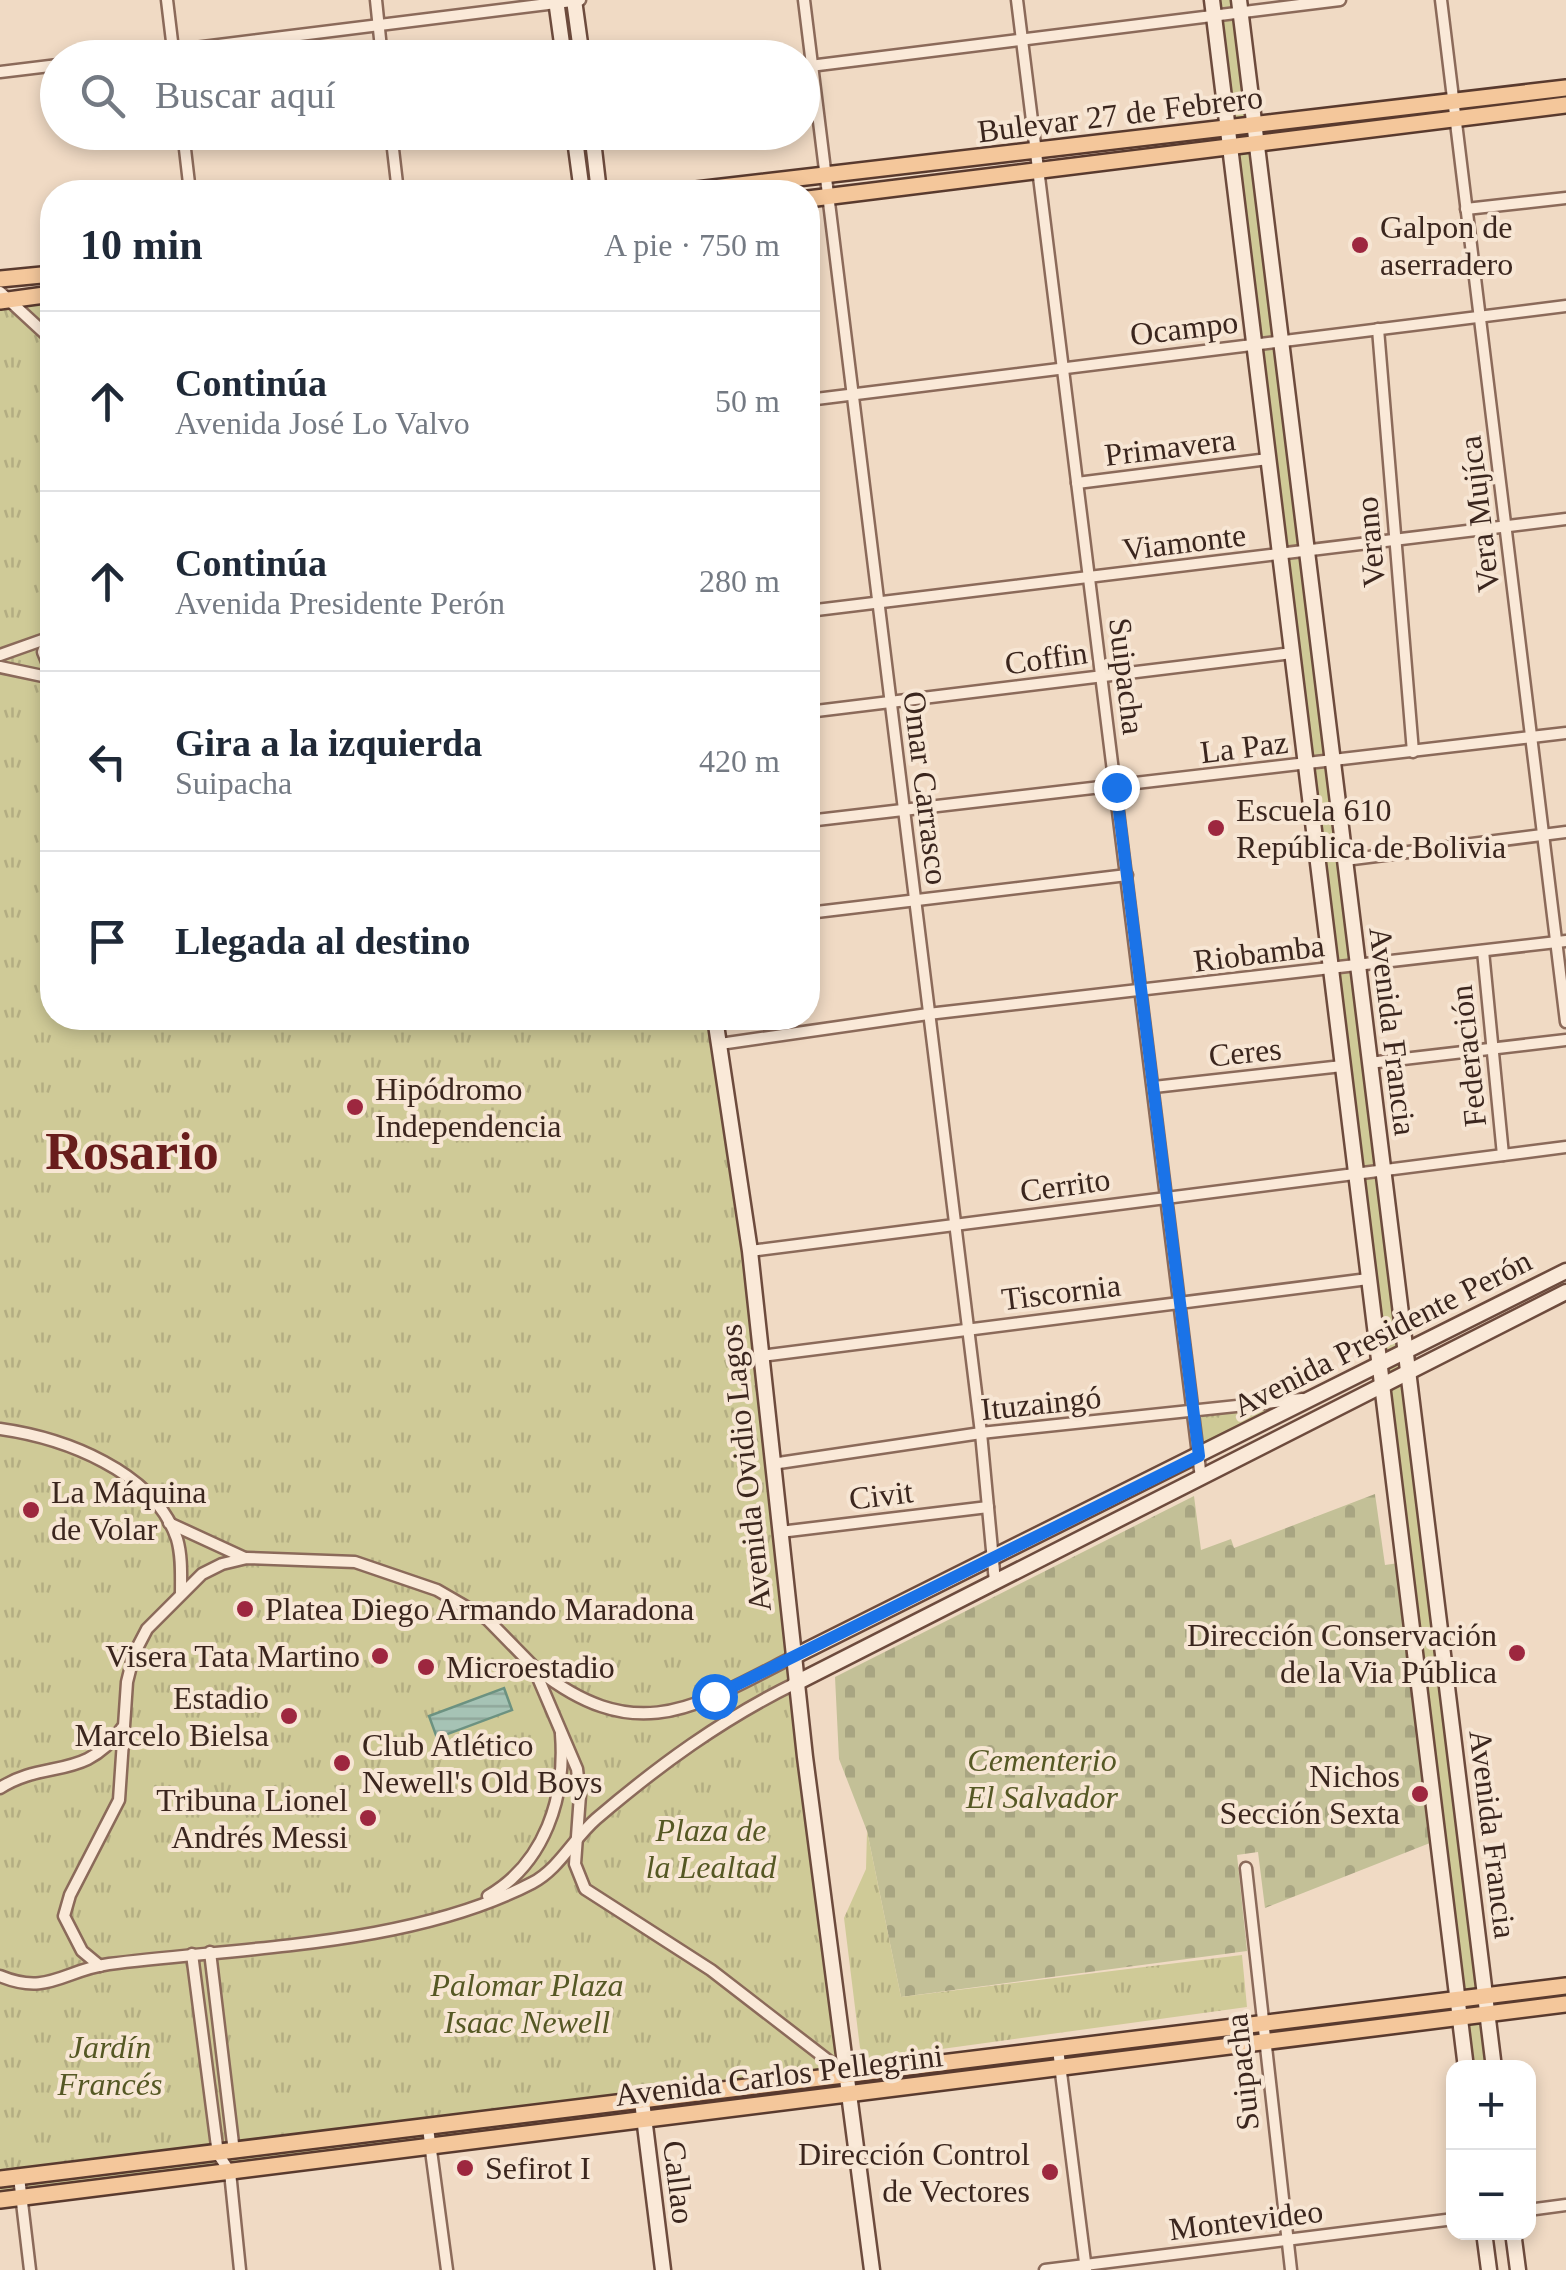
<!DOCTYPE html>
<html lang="es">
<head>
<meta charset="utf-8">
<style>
  body { margin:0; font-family:Georgia,serif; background:#f6f6f7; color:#1f2937 }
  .controls { position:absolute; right:30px; bottom:30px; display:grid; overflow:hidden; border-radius:20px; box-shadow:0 5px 15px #0003 }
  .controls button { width:90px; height:90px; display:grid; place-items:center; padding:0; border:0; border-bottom:2px solid #e0e1e3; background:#fff; color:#1f2937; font:50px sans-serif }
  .stop { position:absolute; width:30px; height:30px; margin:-22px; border:8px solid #1a73e8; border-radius:50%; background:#fff }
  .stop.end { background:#1a73e8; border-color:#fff; box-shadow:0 2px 10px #0008 }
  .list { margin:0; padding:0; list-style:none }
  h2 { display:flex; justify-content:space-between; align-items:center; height:130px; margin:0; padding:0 40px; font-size:42px }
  h2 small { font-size:32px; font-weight:400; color:#747a83 }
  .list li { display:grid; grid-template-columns:65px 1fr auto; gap:30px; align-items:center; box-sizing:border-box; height:180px; padding:0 40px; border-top:2px solid #e0e1e3 }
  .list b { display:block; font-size:38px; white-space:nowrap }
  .list p { margin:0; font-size:32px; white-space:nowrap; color:#747a83 }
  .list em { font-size:32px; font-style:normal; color:#747a83 }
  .icon { flex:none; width:55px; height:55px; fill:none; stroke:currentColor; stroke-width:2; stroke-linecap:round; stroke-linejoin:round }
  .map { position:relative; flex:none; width:1566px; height:2270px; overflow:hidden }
  .search { position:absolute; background:#fff; box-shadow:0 5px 15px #0003; left:40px; top:40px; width:780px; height:110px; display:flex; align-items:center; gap:25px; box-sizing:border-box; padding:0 35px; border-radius:55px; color:#747a83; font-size:38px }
  .panel { position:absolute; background:#fff; box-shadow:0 5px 15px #0003; left:40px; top:180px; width:780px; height:850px; border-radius:40px }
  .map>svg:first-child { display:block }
  .green { fill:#cfca97 }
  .cemetery { fill:url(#cemetery-stones) }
  .park { fill:url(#park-tufts) }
  .water { fill:url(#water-rules); stroke:#6c9281; stroke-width:2.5 }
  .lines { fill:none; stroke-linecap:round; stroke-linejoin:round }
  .street-casing { stroke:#8b6a5a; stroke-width:15 }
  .secondary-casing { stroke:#6d4b3d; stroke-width:19 }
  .primary-casing { stroke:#593a2e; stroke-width:20 }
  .street { stroke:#fae9d8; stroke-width:10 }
  .secondary { stroke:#fae9d8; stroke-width:14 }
  .primary { stroke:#f4c79b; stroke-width:15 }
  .route { stroke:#1a73e8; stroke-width:12 }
  .poi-dot { fill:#9d273f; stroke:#f7e6d4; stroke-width:4 }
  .labels { text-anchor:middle; stroke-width:8; stroke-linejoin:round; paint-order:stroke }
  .street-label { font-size:32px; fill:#3b261e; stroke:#f7e6d4 }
  .poi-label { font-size:32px; fill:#3b261e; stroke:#f7e6d4; text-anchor:start }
  .park-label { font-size:32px; font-style:italic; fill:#555824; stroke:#f7e6d4 }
  .town-label { font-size:52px; font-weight:bold; fill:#691d1c; stroke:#f7e6d4 }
</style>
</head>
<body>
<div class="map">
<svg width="1566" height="2270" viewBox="0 0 1566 2270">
  <defs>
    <pattern id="cemetery-stones" width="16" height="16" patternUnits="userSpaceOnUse" patternTransform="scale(2.5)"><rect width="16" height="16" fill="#c3c097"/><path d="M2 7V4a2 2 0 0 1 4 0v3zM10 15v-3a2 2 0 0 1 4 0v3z" fill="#a8a582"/></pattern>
    <pattern id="park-tufts" width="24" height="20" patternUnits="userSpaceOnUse" patternTransform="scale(2.5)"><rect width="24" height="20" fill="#cfca97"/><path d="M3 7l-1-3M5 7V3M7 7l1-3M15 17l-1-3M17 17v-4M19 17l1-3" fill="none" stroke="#b3ad82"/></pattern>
    <pattern id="water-rules" width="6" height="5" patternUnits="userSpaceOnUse" patternTransform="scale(2.5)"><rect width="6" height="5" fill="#a6c3b5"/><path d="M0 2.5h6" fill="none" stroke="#90a79b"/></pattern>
  </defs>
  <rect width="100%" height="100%" fill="#f0dac4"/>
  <path class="green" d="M1212 0H1239L1486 1995 1566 1986V2004L1489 2014 1494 2067H1466L1460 2018 0 2200V2179L1458 1999Z"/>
  <path class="cemetery" d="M1375 1494 1385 1565 1399 1563 1430 1843 1265 1908 1258 1852 1237 1855 1247 1951 901 1997 867 1831 839 1759 835 1677 1194 1496 1201 1550 1231 1539 1234 1548Z"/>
  <g class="park">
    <path d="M52 294V1018H715L848 2076 0 2179V301Z"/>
    <path d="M1271 1407 1274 1411 1202 1444 1200 1419 1204 1415Z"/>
    <path d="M867 1831 901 1997 1242 1955 1247 2007 869 2059 860 2048 844 1918 866 1869Z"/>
  </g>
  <path class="water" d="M504 1688 512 1710 437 1738 429 1716Z"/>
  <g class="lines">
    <defs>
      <g id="street">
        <path d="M167 0 174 58"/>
        <path d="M376 0 382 58"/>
        <path d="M804 0 981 1433 995 1582"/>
        <path d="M1017 0 1201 1478"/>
        <path d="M1441 0 1566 1022"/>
        <path d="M115 58 580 0"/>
        <path d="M802 67 1340 0"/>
        <path d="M0 72 58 65"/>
        <path d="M183 132 190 192"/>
        <path d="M391 132 398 192"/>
        <path d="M1466 209 1566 198"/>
        <path d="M0 292 52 340"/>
        <path d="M1378 329 1413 752"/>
        <path d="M808 400 1566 306"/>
        <path d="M1077 483 1268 459"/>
        <path d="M808 611 1566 519"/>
        <path d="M48 638 43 652 52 674"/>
        <path d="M0 655 48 638"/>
        <path d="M0 667 52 678"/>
        <path d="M808 712 1292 653"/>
        <path d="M808 821 1566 733"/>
        <path d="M1345 860 1566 832"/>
        <path d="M808 913 1127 875"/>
        <path d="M1483 951 1503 1155"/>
        <path d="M720 1044 928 1014 1566 941"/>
        <path d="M1369 1063 1566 1040"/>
        <path d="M1154 1087 1342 1066"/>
        <path d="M750 1251 1566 1147"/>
        <path d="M761 1356 1368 1279"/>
        <path d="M0 1429C64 1438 154 1471 177 1539 182 1556 181 1575 181 1593"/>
        <path d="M772 1464 981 1433 1302 1399"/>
        <path d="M169 1523 245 1558"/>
        <path d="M780 1532 988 1507"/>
        <path d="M538 1670C637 1747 694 1708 793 1657"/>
        <path d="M0 1788C45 1759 85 1781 122 1728"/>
        <path d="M1246 1868 1291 2270"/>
        <path d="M488 1896C545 1863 566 1797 561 1734"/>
        <path d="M210 1952 234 2152"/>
        <path d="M192 1954 218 2154 230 2172 240 2270"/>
        <path d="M100 1966 82 1951 64 1916 70 1895 119 1800 127 1682 134 1654 147 1629 202 1574 222 1564 247 1558 355 1562 437 1590 487 1619 533 1666 577 1769 580 1795 575 1864 585 1889 711 1970 847 2075"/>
        <path d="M0 1976C48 1996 64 1970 109 1964 243 1947 411 1946 532 1883 559 1869 573 1839 596 1819 658 1766 722 1719 796 1683"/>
        <path d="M1058 2049 1086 2270"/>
        <path d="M428 2128 447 2270"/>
        <path d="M19 2177 30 2270"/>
        <path d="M1528 2210 1566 2205"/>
        <path d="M1045 2270 1454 2219"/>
      </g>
      <g id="secondary">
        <path d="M556 0 564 58"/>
        <path d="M574 0 582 58"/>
        <path d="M1212 0 1466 2068"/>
        <path d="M1239 0 1494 2068"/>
        <path d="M574 132 582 192"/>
        <path d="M592 132 599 192"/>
        <path d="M715 1018 750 1251 805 1757 872 2270"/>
        <path d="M793 1657 1566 1271"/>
        <path d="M796 1683 1566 1292"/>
        <path d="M642 2101 663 2270"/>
        <path d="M1484 2232 1489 2270"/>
        <path d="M1513 2232 1518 2270"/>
      </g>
      <g id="primary">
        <path d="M679 192 1566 88"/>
        <path d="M808 199 1566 105"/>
        <path d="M0 279 52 274"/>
        <path d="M0 301 52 294"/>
        <path d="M0 2179 1566 1986"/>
        <path d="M0 2200 1566 2004"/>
      </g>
    </defs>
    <use href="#street" class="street-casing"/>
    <use href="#secondary" class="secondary-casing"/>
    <use href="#primary" class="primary-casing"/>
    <use href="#street" class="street"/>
    <use href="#secondary" class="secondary"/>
    <use href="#primary" class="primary"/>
  </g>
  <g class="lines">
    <path class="route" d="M714 1696 1199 1456 1116 787"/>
  </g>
  <g class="poi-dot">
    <circle cx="1360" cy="245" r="10"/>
    <circle cx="1216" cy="828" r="10"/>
    <circle cx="355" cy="1107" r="10"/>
    <circle cx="31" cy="1510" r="10"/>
    <circle cx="245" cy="1609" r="10"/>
    <circle cx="1517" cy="1653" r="10"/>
    <circle cx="380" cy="1656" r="10"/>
    <circle cx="426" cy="1667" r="10"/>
    <circle cx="289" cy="1716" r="10"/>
    <circle cx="342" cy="1763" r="10"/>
    <circle cx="1420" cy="1794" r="10"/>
    <circle cx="368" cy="1818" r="10"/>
    <circle cx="465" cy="2168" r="10"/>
    <circle cx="1050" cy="2172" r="10"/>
  </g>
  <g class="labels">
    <g class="street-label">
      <text transform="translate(1120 114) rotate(-7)" y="11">Bulevar 27 de Febrero</text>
      <text transform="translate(1184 328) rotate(-7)" y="11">Ocampo</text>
      <text transform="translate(1170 447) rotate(-7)" y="11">Primavera</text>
      <text transform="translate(1479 514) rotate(-97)" y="11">Vera Mujíca</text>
      <text transform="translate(1184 542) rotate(-7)" y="11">Viamonte</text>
      <text transform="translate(1370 542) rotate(-95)" y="11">Verano</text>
      <text transform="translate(1046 658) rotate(-8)" y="11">Coffin</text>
      <text transform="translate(1127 676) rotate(83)" y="11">Suipacha</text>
      <text transform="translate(1244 747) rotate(-7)" y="11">La Paz</text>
      <text transform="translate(926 788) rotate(83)" y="11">Omar Carrasco</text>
      <text transform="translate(1259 953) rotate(-7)" y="11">Riobamba</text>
      <text transform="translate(1393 1031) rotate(83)" y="11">Avenida Francia</text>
      <text transform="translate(1245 1052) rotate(-6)" y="11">Ceres</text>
      <text transform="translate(1468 1056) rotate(-96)" y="11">Federación</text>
      <text transform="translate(1065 1185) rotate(-8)" y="11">Cerrito</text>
      <text transform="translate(1061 1292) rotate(-7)" y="11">Tiscornia</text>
      <text transform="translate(1382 1333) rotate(-27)" y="11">Avenida Presidente Perón</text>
      <text transform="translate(1041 1403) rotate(-6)" y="11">Ituzaingó</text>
      <text transform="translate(745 1468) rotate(-96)" y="11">Avenida Ovidio Lagos</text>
      <text transform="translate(881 1495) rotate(-7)" y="11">Civit</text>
      <text transform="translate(1493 1834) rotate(83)" y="11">Avenida Francia</text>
      <text transform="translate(1242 2072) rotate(-96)" y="11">Suipacha</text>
      <text transform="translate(779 2075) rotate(-7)" y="11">Avenida Carlos Pellegrini</text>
      <text transform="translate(679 2182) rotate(83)" y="11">Callao</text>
      <text transform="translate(1246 2220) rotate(-7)" y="11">Montevideo</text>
    </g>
    <g class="poi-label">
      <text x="1380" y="238">Galpon de<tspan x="1380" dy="37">aserradero</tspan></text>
      <text x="1236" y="821">Escuela 610<tspan x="1236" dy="37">República de Bolivia</tspan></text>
      <text x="375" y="1100">Hipódromo<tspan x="375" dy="37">Independencia</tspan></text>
      <text x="51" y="1503">La Máquina<tspan x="51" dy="37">de Volar</tspan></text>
      <text x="265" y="1620">Platea Diego Armando Maradona</text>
      <text x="1497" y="1646" text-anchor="end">Dirección Conservación<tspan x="1497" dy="37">de la Via Pública</tspan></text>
      <text x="360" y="1667" text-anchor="end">Visera Tata Martino</text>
      <text x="446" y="1678">Microestadio</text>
      <text x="269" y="1709" text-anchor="end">Estadio<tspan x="269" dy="37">Marcelo Bielsa</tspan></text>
      <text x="362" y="1756">Club Atlético<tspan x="362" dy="37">Newell's Old Boys</tspan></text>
      <text x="1400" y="1787" text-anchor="end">Nichos<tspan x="1400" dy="37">Sección Sexta</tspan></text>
      <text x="348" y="1811" text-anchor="end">Tribuna Lionel<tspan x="348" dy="37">Andrés Messi</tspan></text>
      <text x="1030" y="2165" text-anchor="end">Dirección Control<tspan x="1030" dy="37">de Vectores</tspan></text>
      <text x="485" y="2179">Sefirot I</text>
    </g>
    <g class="park-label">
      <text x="1042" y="1771">Cementerio<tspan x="1042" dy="37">El Salvador</tspan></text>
      <text x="711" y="1841">Plaza de<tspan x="711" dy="37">la Lealtad</tspan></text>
      <text x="527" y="1996">Palomar Plaza<tspan x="527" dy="37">Isaac Newell</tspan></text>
      <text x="110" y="2058">Jardín<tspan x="110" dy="37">Francés</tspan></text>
    </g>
    <g class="town-label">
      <text x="132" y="1169">Rosario</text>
    </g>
  </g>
</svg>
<div class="controls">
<button>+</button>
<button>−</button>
</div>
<div class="stop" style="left:714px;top:1696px"></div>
<div class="stop end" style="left:1116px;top:787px"></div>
<div class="search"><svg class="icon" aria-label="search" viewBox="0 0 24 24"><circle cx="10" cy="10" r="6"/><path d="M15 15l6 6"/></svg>Buscar aquí</div>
<section class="panel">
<h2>10 min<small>A pie · 750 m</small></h2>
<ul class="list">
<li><svg class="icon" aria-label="ahead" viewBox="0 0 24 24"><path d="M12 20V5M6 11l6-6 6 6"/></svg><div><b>Continúa</b><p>Avenida José Lo Valvo</p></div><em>50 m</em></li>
<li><svg class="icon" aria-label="ahead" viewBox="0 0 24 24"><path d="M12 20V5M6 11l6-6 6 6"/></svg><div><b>Continúa</b><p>Avenida Presidente Perón</p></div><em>280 m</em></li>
<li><svg class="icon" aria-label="left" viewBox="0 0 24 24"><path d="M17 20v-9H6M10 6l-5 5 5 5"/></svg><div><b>Gira a la izquierda</b><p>Suipacha</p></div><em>420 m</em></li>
<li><svg class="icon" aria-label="arrive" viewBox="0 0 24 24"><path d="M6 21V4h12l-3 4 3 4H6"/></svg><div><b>Llegada al destino</b></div></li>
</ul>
</section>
</div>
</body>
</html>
